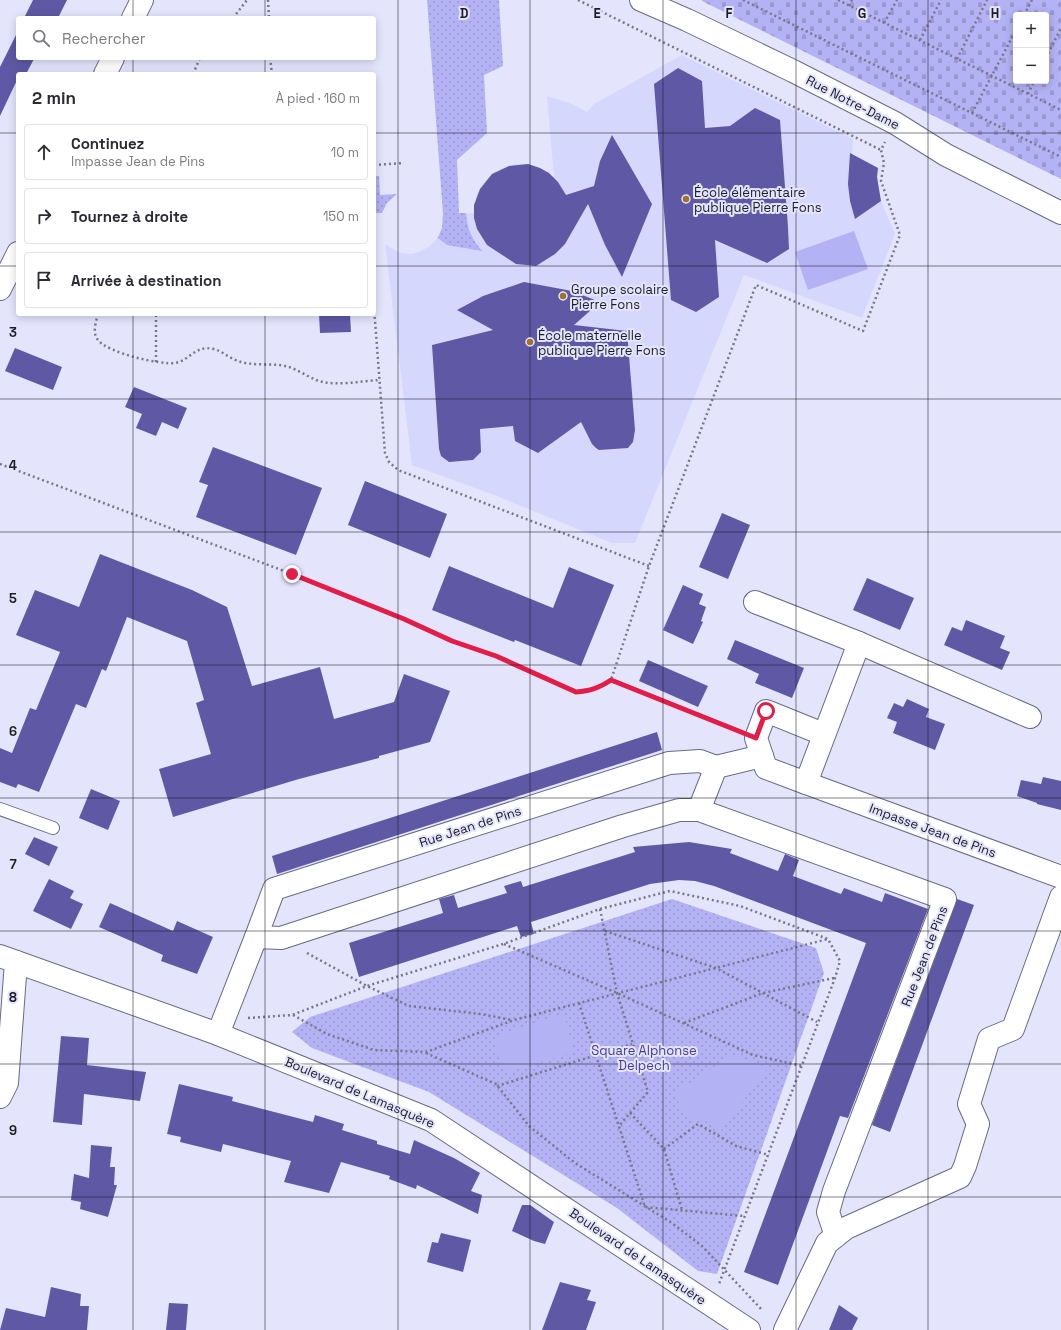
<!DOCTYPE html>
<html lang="fr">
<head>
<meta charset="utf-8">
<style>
  body { margin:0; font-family:"Space Grotesk",sans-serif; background:#f2f2f3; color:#2b2b33 }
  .controls { position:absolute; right:12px; top:12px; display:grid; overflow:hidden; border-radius:4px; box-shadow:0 2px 10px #0003 }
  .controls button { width:36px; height:36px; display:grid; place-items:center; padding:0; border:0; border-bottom:1px solid #e1e1e2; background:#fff; color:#2b2b33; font:20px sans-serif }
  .stop { position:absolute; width:12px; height:12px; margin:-9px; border:3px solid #e11d48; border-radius:50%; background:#fff }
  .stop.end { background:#e11d48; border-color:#fff; box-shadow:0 1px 4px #0008 }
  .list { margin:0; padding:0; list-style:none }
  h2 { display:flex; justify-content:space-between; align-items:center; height:52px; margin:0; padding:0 16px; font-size:17px }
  h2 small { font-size:13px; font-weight:400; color:#7c7c81 }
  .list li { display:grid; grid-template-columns:26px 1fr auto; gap:12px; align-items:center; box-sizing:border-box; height:56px; margin:0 8px 8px; padding:0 8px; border:1px solid #e1e1e2; border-radius:4px }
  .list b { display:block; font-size:15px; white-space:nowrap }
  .list p { margin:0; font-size:13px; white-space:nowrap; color:#7c7c81 }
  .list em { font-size:13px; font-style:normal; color:#7c7c81 }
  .icon { flex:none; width:22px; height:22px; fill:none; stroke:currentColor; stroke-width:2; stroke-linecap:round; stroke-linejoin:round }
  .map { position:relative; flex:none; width:1061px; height:1330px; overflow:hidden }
  .search { position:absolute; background:#fff; box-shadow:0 2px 10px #0003; left:16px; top:16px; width:360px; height:44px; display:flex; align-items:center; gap:10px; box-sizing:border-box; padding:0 14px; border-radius:4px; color:#7c7c81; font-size:15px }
  .panel { position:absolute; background:#fff; box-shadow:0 2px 10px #0003; left:16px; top:72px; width:360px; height:244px; border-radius:4px }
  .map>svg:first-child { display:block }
  .built { fill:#d6d7fc }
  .grass { fill:url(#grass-dots) }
  .cemetery { fill:url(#cemetery-stones); fill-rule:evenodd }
  .garden { fill:#b3b2f4 }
  .building { fill:#5f59a5 }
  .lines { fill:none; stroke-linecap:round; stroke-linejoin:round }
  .lane-casing { stroke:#6a6a84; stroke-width:14 }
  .street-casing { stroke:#6a6a84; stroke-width:24 }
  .secondary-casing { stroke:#6a6a84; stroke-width:24 }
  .path { stroke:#777787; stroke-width:2.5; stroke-dasharray:2 3; stroke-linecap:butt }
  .lane { stroke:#fff; stroke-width:12 }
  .street { stroke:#fff; stroke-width:22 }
  .secondary { stroke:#fff; stroke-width:22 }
  .route { stroke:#e11d48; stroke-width:5 }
  .grid { fill:none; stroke:#1c1c26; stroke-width:1; stroke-opacity:0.55 }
  .poi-dot { fill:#a27226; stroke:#e4e5fd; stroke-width:1.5 }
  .labels { text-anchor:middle; stroke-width:4; stroke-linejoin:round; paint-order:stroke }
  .street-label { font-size:13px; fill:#1c1c26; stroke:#e4e5fd }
  .poi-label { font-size:13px; fill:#1c1c26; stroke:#e4e5fd; text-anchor:start }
  .park-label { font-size:13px; fill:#473897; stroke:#e4e5fd }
  .grid-label { font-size:13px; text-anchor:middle; font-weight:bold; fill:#1c1c26; stroke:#e4e5fd; stroke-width:4; stroke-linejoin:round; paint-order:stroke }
</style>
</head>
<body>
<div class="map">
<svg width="1061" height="1330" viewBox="0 0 1061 1330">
  <defs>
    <pattern id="grass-dots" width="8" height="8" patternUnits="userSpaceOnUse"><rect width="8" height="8" fill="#b3b2f4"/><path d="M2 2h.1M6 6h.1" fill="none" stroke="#9998d1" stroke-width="1.8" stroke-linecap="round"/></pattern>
    <pattern id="cemetery-stones" width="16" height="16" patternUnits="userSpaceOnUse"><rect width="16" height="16" fill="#b3b2f4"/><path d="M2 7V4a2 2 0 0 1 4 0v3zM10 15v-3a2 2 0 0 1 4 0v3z" fill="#9998d1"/></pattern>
  </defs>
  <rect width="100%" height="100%" fill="#e4e5fd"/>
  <path class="built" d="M682 55 853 139 852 154 879 168 877 177 881 201 895 234 862 318 744 275 635 543H612L494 495 412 465 385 244 400 253 412 254 421 251 430 246 437 238 442 228 443 214 474 213 477 194 483 183 492 174 503 168 515 164H528L540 168 554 177 547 96 572 104 587 112 594 104Z"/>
  <g class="grass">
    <path d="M427 0H499L503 66 484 75 487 133 457 160 459 213H466C467 229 472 239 482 251L447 245 438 238 442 228 443 214Z"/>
    <path d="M374 176H379L380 195 397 194 387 203 382 213H374Z"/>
    <path d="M672 899 816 948 824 973 717 1274 698 1271 617 1208 429 1092 312 1048 292 1032 310 1017Z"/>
  </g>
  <path class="cemetery" d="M702 0H1061V179L702 1ZM1016 15H1046V81H1016Z"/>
  <g class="garden">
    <path d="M854 231 868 269 808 290 795 252Z"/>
    <path d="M559 1015 565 1019 573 1046 571 1053 509 1072C501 1067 494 1045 497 1035Z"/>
    <path d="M733 1055 768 1068 720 1132 709 1122 689 1119 681 1110 675 1092Z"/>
  </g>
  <g class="building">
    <path d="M33 0H67L58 18H24Z"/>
    <path d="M18 31V58L34 59 26 74H18V78L0 116V67Z"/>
    <path d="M678 68 702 81 705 128 730 126 755 108 780 120 788 227 789 249 767 263 715 240 719 297 696 312 671 300 654 84Z"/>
    <path d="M612 135 652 204 622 277 605 245 588 204 565 244 555 254 536 266 516 264 487 245 477 229 474 218V205L480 189 492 174 509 166 528 164 540 168 549 173 558 182 566 195 594 186 600 161Z"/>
    <path d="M850 153 878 168 877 177 881 201 855 219 850 201 848 184Z"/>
    <path d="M524 282 572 291 600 302 574 325 627 331 635 430 633 442 628 448 599 450 596 448 592 444 581 422 538 453 515 441 513 426 480 429 481 452 473 460 449 462 441 456 439 449 432 345 493 330 457 310 483 296Z"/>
    <path d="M319 314H350L351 332 320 333Z"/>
    <path d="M15 348 62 367 53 390 5 371Z"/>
    <path d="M134 387 187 408 178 429 162 422 156 436 136 428 142 414 125 407Z"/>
    <path d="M213 447 322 488 296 555 196 517 208 485 199 482Z"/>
    <path d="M365 481 447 514 430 558 348 525Z"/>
    <path d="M722 513 750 525 728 579 699 567Z"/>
    <path d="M100 554 192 590 227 607 252 686 320 667 334 719 394 702 404 674 450 691 430 742 379 756V758L299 779 173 817 159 769 211 754 196 703 204 700 187 641 127 617 106 671 102 669 86 708 76 704 39 792 18 784 16 788 0 782V748L12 753 30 708 36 710 60 652 16 635 35 590 79 607Z"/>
    <path d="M449 566 553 608 569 567 614 585 581 666 515 640 514 642 432 610Z"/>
    <path d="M867 578 914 598 900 630 853 610Z"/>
    <path d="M683 585 703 594 699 604 706 607 701 621 703 622 693 644 663 630Z"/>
    <path d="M966 620 1005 636 1000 648 1010 652 1002 670 944 645 952 627 962 631Z"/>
    <path d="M735 640 804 668 792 698 755 683 759 674 727 659Z"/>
    <path d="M648 660 708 686 698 707 639 681Z"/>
    <path d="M907 699 929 709 926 717 945 724 935 750 893 733 897 722 887 718 894 703 903 707Z"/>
    <path d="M657 732 662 750 277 874 272 856Z"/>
    <path d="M1043 777 1061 781V810L1037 804V803L1017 796 1021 780 1041 784Z"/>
    <path d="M91 789 120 801 108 830 79 818Z"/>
    <path d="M34 837 58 847 49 866 25 854Z"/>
    <path d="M689 842 732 849 730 853 778 871 785 854 799 860 793 876 841 894 844 888 882 902 885 893 928 909 848 1118 840 1116 778 1285 744 1272 866 943 714 886 695 881 679 880 650 884 531 922 534 934 521 937 517 926 359 977 349 943 443 913 439 899 454 895 458 908 507 893 504 886 521 881 523 887 635 852 633 847Z"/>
    <path d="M49 879 74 891 70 898 83 904 71 929 33 911Z"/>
    <path d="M957 899 974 905 890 1132 872 1125Z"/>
    <path d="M110 903 173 931 177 921 213 937 197 974 161 961 163 955 99 927Z"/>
    <path d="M61 1036 89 1038 87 1065 146 1072 140 1101 84 1094 82 1125 53 1122Z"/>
    <path d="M179 1084 233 1097 232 1101 313 1122 315 1115 344 1124 342 1130 377 1141V1144L410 1154 414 1140 454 1158 480 1173 471 1191 482 1195 478 1214 417 1185 416 1189 389 1179 390 1176 341 1162 329 1193 284 1182 291 1161 223 1144 221 1152 180 1142 181 1137 167 1134Z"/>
    <path d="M91 1145 112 1147 110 1167H115L114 1185H117L108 1217 80 1209 81 1202 71 1200 74 1174 89 1178Z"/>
    <path d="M522 1205H530L554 1222 545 1244 534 1241 512 1231Z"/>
    <path d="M441 1233 471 1240 463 1272 427 1262 432 1242 438 1243Z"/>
    <path d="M560 1282 591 1290 587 1300 596 1302 586 1330H542Z"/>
    <path d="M51 1287 81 1294 80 1306H89L87 1330H0L6 1308 45 1317Z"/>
    <path d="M169 1303 188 1304 186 1330H166Z"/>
    <path d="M839 1305 858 1318 852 1330H829Z"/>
  </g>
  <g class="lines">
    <defs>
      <path id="lane" d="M0 809 53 828"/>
      <g id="street">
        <path d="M641 0 687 20 793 71 895 123 946 155 1061 213"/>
        <path d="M755 602 859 643"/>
        <path d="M1030 717 859 643 806 783 1061 877"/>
        <path d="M716 767 762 756"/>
        <path d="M806 783 766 768 756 738 766 711 823 734"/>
        <path d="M256 937 274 889 669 763 700 761 716 767 699 810"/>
        <path d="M218 1034 256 937 281 938 623 826 679 810H699L945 899 834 1191 828 1212 836 1236"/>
        <path d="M0 1097 7 1083 16 962"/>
        <path d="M785 1330 827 1243 846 1228 960 1177 965 1166 978 1124 969 1104 989 1039 1013 1029 1061 897"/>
      </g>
      <g id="secondary">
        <path d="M133 18 142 0"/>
        <path d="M105 74 113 58"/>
        <path d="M0 289 18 253"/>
        <path d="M0 956 218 1034 431 1120 749 1330"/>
      </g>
    </defs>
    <use href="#lane" class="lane-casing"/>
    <use href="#street" class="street-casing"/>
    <use href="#secondary" class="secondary-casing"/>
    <g class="path">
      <path d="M268 0 269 18"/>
      <path d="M578 0 881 150"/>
      <path d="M743 0 1061 157"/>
      <path d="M838 0 1061 110"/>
      <path d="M849 6 852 0"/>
      <path d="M1024 15 1032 0"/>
      <path d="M233 18 247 0"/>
      <path d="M884 23 897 0"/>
      <path d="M920 40 941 0"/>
      <path d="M270 58 272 74"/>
      <path d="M1046 58 1061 28"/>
      <path d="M957 59 987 0"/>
      <path d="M193 74 200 58"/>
      <path d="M1028 94 1034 81"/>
      <path d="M972 113 1016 30"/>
      <path d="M374 165 404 163"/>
      <path d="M374 307 385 453 389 462 398 470 649 566"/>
      <path d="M98 314C96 322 92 333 98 340 108 353 160 365 175 363 191 360 194 345 214 349 222 351 229 358 238 361 254 367 273 362 289 367 298 370 307 376 316 380 335 387 360 381 380 380"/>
      <path d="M156 362V314"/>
      <path d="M0 464 292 574 404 619 452 641 495 656 576 692C590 691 599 689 611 680"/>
      <path d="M735 729 611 680 649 566 756 285 863 331 900 235 881 181 884 163 881 150 885 142"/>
      <path d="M600 909 617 993 648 1092 619 1126"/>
      <path d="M605 931 716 968 817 1022"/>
      <path d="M504 944 617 993 753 1055 802 1066"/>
      <path d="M307 953 367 986 409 1006 481 1014 512 1020"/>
      <path d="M579 1003 645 1207 744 1216"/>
      <path d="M293 1015 327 1034 374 1050 426 1052 514 1020 828 939"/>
      <path d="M248 1018 292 1015 367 986 503 944 600 909 670 891 740 906 828 939 840 961 835 978 719 1284"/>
      <path d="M684 1023 763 993 834 978"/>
      <path d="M426 1053 496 1084 529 1126 575 1163 672 1223 703 1247 762 1310"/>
      <path d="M497 1086 632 1044"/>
      <path d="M630 1113 664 1149 682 1210"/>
      <path d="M664 1149 698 1124 736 1146 769 1155"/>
    </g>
    <use href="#lane" class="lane"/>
    <use href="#street" class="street"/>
    <use href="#secondary" class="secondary"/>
  </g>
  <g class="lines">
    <path class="route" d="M292 574 404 619 452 641 496 656 576 692C590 691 599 688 611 680L756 738 766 711"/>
  </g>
  <path class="grid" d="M133 0V18M265 0V18M398 0V1330M530 0V1330M663 0V1330M796 0V1330M928 0V1330M133 58V74M265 58V74M0 133H18M374 133H1061M0 266H18M374 266H1061M133 314V1330M265 314V1330M0 399H1061M0 532H1061M0 665H1061M0 798H1061M0 931H1061M0 1064H1061M0 1197H1061"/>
  <g class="poi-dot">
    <circle cx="686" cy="199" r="4"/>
    <circle cx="563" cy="296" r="4"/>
    <circle cx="530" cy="342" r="4"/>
  </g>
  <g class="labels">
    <g class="street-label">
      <text transform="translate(853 102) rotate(27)" y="5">Rue Notre-Dame</text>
      <text transform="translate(470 826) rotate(-18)" y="5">Rue Jean de Pins</text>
      <text transform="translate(933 830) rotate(20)" y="5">Impasse Jean de Pins</text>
      <text transform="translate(924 956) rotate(-69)" y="5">Rue Jean de Pins</text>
      <text transform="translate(360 1092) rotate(23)" y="5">Boulevard de Lamasquère</text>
      <text transform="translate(638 1256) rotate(34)" y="5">Boulevard de Lamasquère</text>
    </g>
    <g class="poi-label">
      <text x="694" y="197">École élémentaire<tspan x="694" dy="15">publique Pierre Fons</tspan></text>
      <text x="571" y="294">Groupe scolaire<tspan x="571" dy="15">Pierre Fons</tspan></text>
      <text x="538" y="340">École maternelle<tspan x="538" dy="15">publique Pierre Fons</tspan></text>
    </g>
    <g class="park-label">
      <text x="644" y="1055">Square Alphonse<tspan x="644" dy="15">Delpech</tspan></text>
    </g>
  </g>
  <g class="grid-label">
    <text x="464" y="18">D</text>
    <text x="597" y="18">E</text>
    <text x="729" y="18">F</text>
    <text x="862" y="18">G</text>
    <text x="995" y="18">H</text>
    <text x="13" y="337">3</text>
    <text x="13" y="470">4</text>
    <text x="13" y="603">5</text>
    <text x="13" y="736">6</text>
    <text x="13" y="869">7</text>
    <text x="13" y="1002">8</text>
    <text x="13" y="1135">9</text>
  </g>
</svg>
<div class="controls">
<button>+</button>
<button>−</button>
</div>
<div class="stop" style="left:766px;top:711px"></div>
<div class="stop end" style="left:292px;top:574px"></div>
<div class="search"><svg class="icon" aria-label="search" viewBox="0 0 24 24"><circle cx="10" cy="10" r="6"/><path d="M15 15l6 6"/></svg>Rechercher</div>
<section class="panel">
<h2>2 min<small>À pied · 160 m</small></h2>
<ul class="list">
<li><svg class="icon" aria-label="ahead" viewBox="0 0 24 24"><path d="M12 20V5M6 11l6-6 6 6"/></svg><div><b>Continuez</b><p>Impasse Jean de Pins</p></div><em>10 m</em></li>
<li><svg class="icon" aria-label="right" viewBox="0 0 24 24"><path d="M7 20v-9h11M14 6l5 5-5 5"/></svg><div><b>Tournez à droite</b></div><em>150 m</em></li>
<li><svg class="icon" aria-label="arrive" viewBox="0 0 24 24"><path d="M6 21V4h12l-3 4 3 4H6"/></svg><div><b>Arrivée à destination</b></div></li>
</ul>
</section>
</div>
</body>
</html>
